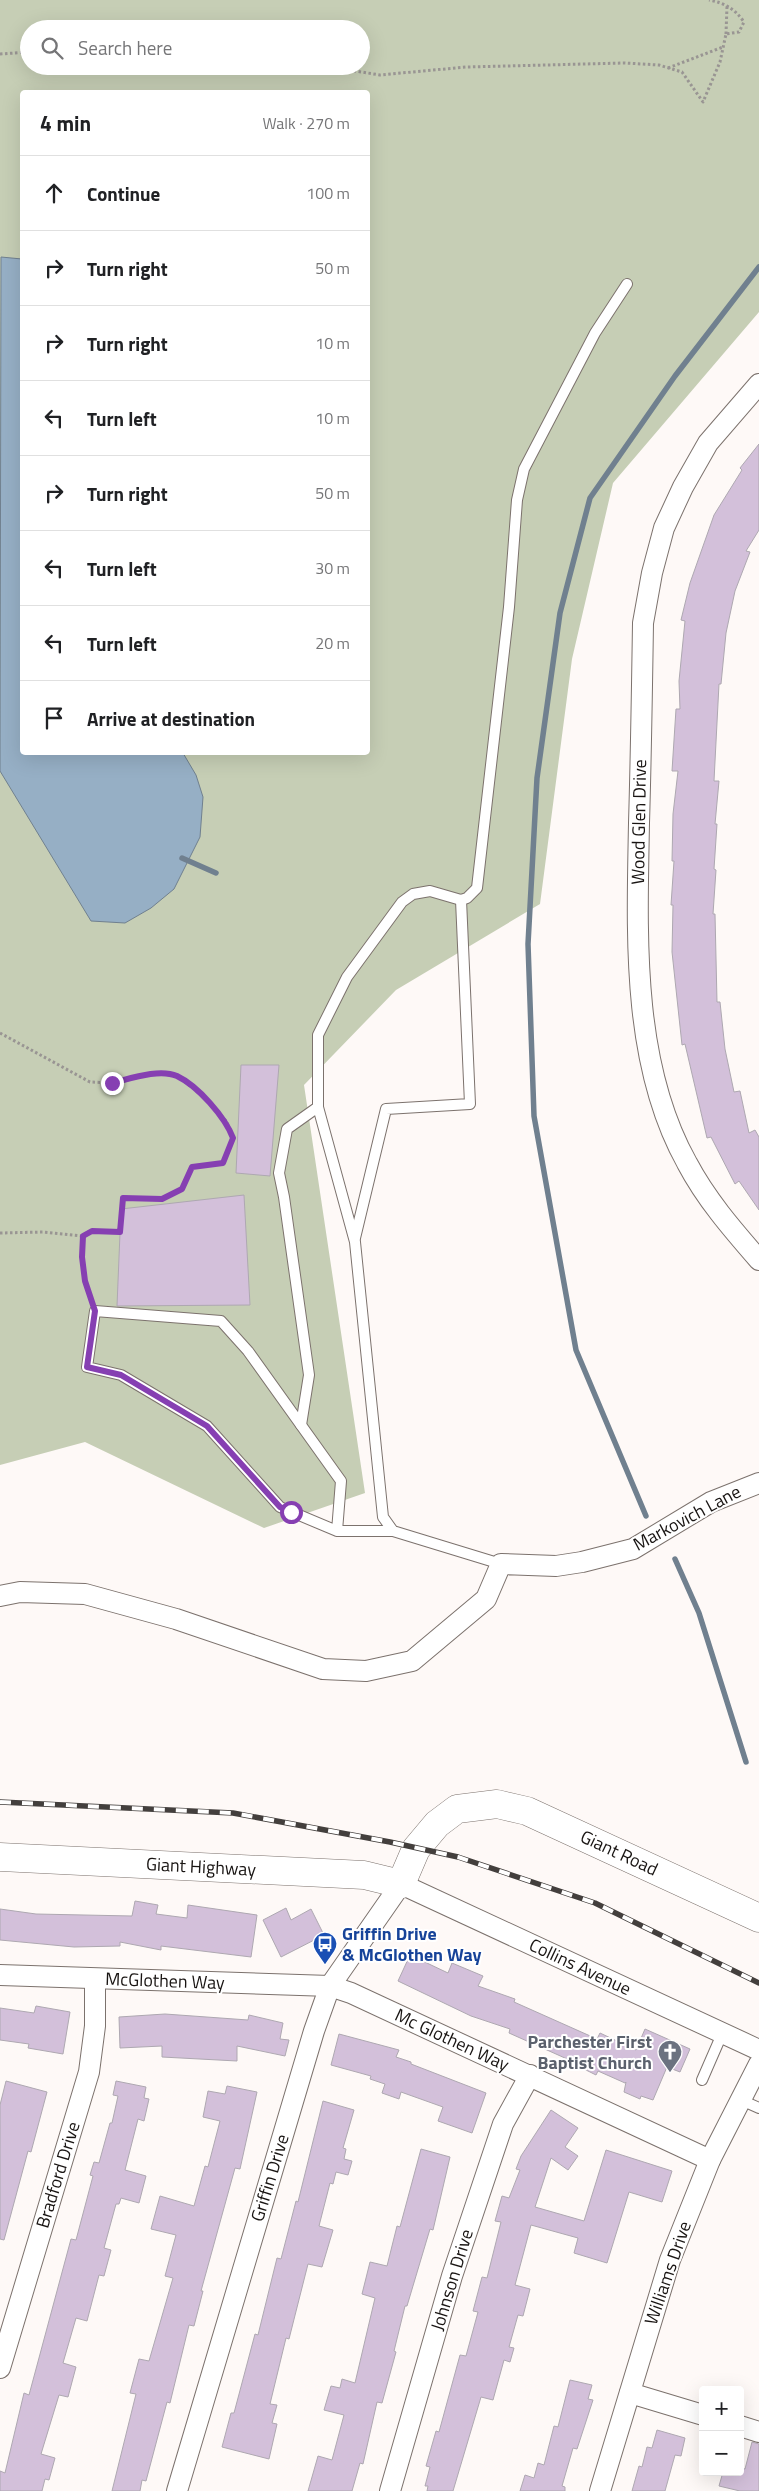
<!DOCTYPE html>
<html lang="en">
<head>
<meta charset="utf-8">
<style>
  body { margin:0; font-family:"Titillium Web",sans-serif; background:#f2f2f2; color:#202124 }
  .controls { position:absolute; right:15px; bottom:15px; display:grid; overflow:hidden; border-radius:5px; box-shadow:0 5px 20px #0002 }
  .controls button { width:45px; height:45px; display:grid; place-items:center; padding:0; border:0; border-bottom:1px solid #e0e0e0; background:#fff; color:#202124; font:25px sans-serif }
  .stop { position:absolute; width:15px; height:15px; margin:-11px; border:4px solid #863fb2; border-radius:50%; background:#fff }
  .stop.end { background:#863fb2; border-color:#fff; box-shadow:0 1px 5px #0008 }
  .list { margin:0; padding:0; list-style:none }
  h2 { display:flex; justify-content:space-between; align-items:center; height:65px; margin:0; padding:0 20px; font-size:21px }
  h2 small { font-size:16px; font-weight:400; color:#757577 }
  .list li { display:grid; grid-template-columns:32px 1fr auto; gap:15px; align-items:center; box-sizing:border-box; height:75px; padding:0 20px; border-top:1px solid #e0e0e0 }
  .list b { display:block; font-size:19px; white-space:nowrap }
  .list em { font-size:16px; font-style:normal; color:#757577 }
  .icon { flex:none; width:28px; height:28px; fill:none; stroke:currentColor; stroke-width:2; stroke-linecap:round; stroke-linejoin:round }
  .map { position:relative; flex:none; width:759px; height:2491px; overflow:hidden }
  .search { position:absolute; background:#fff; box-shadow:0 5px 20px #0002; left:20px; top:20px; width:350px; height:55px; display:flex; align-items:center; gap:12px; box-sizing:border-box; padding:0 18px; border-radius:28px; color:#757577; font-size:19px }
  .panel { position:absolute; background:#fff; box-shadow:0 5px 20px #0002; left:20px; top:90px; width:350px; height:665px; border-radius:5px }
  .map>svg:first-child { display:block }
  .green { fill:#c6ceb5; fill-rule:evenodd }
  .water { fill:#96afc5; stroke:#70808f }
  .lines { fill:none; stroke-linecap:round; stroke-linejoin:round }
  .stream { stroke:#70808f; stroke-width:5.5 }
  .building { fill:#d3c0da; stroke:#aea8b1 }
  .lane-casing { stroke:#7c726d; stroke-width:12 }
  .street-casing { stroke:#7c726d; stroke-width:22 }
  .secondary-casing { stroke:#7c726d; stroke-width:29 }
  .path { stroke:#999593; stroke-width:3; stroke-dasharray:2.5 2.5; stroke-linecap:butt }
  .lane { stroke:#fff; stroke-width:10 }
  .street { stroke:#fff; stroke-width:20 }
  .secondary { stroke:#fff; stroke-width:28 }
  .rail-casing { stroke:#433f3d; stroke-width:5.5 }
  .rail { stroke:#fff; stroke-width:4; stroke-dasharray:11; stroke-linecap:butt }
  .route { stroke:#863fb2; stroke-width:6 }
  .labels { text-anchor:middle; stroke-width:4; stroke-linejoin:round; paint-order:stroke }
  .street-label { font-size:18px; fill:#181412; stroke:#fff }
  .transit-label { font-size:18px; font-weight:bold; fill:#164399; stroke:#fff; text-anchor:start }
  .worship-label { font-size:18px; font-weight:bold; fill:#5b616d; stroke:#fff; text-anchor:end }
</style>
</head>
<body>
<div class="map">
<svg width="759" height="2491" viewBox="0 0 759 2491">
  <rect width="100%" height="100%" fill="#fef9f7"/>
  <path class="green" d="M0 0H759V312L613 483 572 659 540 904 396 990 304 1085 365 1493 264 1528 85 1442 0 1465ZM29 29H361V66H29ZM22 92H368V752H22Z"/>
  <path class="water" d="M1 257 22 259V752L183 753 196 775 203 797 200 837 174 889 151 908 125 923 91 921 0 771Z"/>
  <g class="lines">
    <g class="stream">
      <path d="M182 858 216 873"/>
      <path d="M646 1516 576 1350 534 1116 528 944 537 778 560 613 590 498 675 376 759 267"/>
      <path d="M675 1559 699 1613 746 1762"/>
    </g>
  </g>
  <g class="building">
    <path d="M759 444V530L746 551 750 552 735 591 726 633 721 684H719L714 781H719L715 824H717L714 869 716 870 713 914H715L717 1002H720L725 1049 734 1092 740 1091 749 1133 755 1130 759 1137V1210L739 1181 735 1184 711 1137 707 1138 685 1044 682 1045 672 952 673 905H671L674 861H672L673 814 678 771H672L676 709H680L679 681 685 621 681 620 690 583 714 515 742 470 740 468Z"/>
    <path d="M241 1065H279L270 1176 236 1173Z"/>
    <path d="M244 1195 250 1305 117 1306 121 1209Z"/>
    <path d="M135 1901 158 1905 156 1914 187 1918 188 1905 257 1915 251 1957 161 1946V1950L120 1942V1946L74 1947 0 1940V1909L36 1914 132 1916Z"/>
    <path d="M286 1908 291 1920 311 1909 324 1935 281 1957 263 1920Z"/>
    <path d="M410 1955 448 1973 452 1963 483 1976 478 1986 515 1999 514 2002 597 2039 600 2033 636 2050 645 2029 690 2049 680 2072 667 2067 653 2100 641 2096 640 2099 624 2092 626 2082 625 2083 598 2071 596 2075 584 2069 585 2067 509 2033 510 2029 471 2016 398 1981Z"/>
    <path d="M36 2006 70 2012 63 2054 28 2048 29 2044 0 2040V2008L34 2013Z"/>
    <path d="M165 2014 248 2020 249 2015 283 2023 280 2039 289 2040 285 2056 237 2046V2061L162 2057V2046L120 2048 119 2017Z"/>
    <path d="M339 2034 399 2050 396 2057 411 2062V2064L486 2093 472 2133 438 2121 443 2107 401 2092 399 2099 382 2093 385 2084 370 2079 371 2076 331 2065Z"/>
    <path d="M6 2081 47 2092 31 2152 28 2151 4 2240 0 2239V2105Z"/>
    <path d="M116 2081 146 2087 144 2098 149 2099 144 2121 138 2119 125 2170 146 2176 139 2203 121 2198 119 2204H116L104 2248 111 2250 104 2276 99 2275 87 2321 76 2318 63 2363 76 2367 68 2397 59 2395 41 2454 55 2458 49 2480 45 2479 42 2491H0V2471L5 2473 24 2393 29 2395 71 2239 76 2240 93 2176 90 2175 94 2162 99 2163 110 2123H112L118 2096 113 2095Z"/>
    <path d="M227 2086 257 2092 240 2169 235 2168 201 2291H203L194 2326 189 2325 170 2403 167 2402 146 2481 142 2480 140 2491H112L136 2394 130 2393 139 2359 149 2361 173 2278 165 2276 176 2235 151 2229 160 2196 194 2206 205 2166 208 2167 220 2121 203 2117 208 2091 225 2094Z"/>
    <path d="M323 2101 354 2110 343 2148 346 2149 344 2159 352 2161 348 2175 336 2172 333 2184 330 2183 319 2226 333 2230 322 2267 308 2264 289 2339 286 2338 270 2404 277 2405 272 2423 277 2424 269 2459 222 2447 231 2413H234L255 2334 258 2335 277 2258 281 2259 296 2201 298 2202Z"/>
    <path d="M551 2110 578 2128 565 2147 578 2156 568 2170 551 2158 535 2207 584 2221 606 2150 672 2171 662 2202 629 2192 607 2263 574 2253 578 2238 531 2225 515 2285 530 2289 523 2316 518 2315 509 2347 514 2348 510 2362 504 2360 493 2400 481 2397 453 2491H427L428 2486H425L430 2467 426 2466 436 2431 439 2432 460 2355 466 2356 478 2312 473 2311 482 2277 487 2278 501 2222 495 2221 502 2196 509 2198 520 2170 516 2169 521 2156Z"/>
    <path d="M421 2149 450 2157 433 2230 430 2229 407 2306H405L394 2351 396 2352 382 2403 377 2402 363 2464 360 2463 352 2491H308L318 2456 332 2460 344 2415 324 2410 331 2386 340 2388 342 2379 355 2383 375 2298 362 2294 370 2262 387 2266 397 2226 400 2227Z"/>
    <path d="M570 2380 592 2385 588 2399 593 2400 577 2449 573 2448 562 2486 565 2487V2491H520L525 2475 534 2478 538 2463 544 2465 554 2426 558 2427Z"/>
    <path d="M657 2430 685 2438 681 2456 675 2455 665 2491H632L639 2466 642 2467 647 2447 652 2448Z"/>
    <path d="M752 2442 759 2444V2491H740L719 2486 723 2472H740V2468L745 2469Z"/>
  </g>
  <g class="lines">
    <defs>
      <g id="lane">
        <path d="M355 1238 386 1109 470 1104 461 900"/>
        <path d="M301 1425 309 1375 284 1197 279 1173 287 1129 318 1107"/>
        <path d="M337 1531 341 1481 248 1351 221 1321 95 1311 87 1367 121 1375 207 1426 280 1507 337 1531H393"/>
        <path d="M501 1564 393 1531 383 1517 355 1242 318 1107V1035L347 977 402 902 413 894 430 891 461 900 467 898 477 888 509 607 517 500 524 469 595 333 627 284"/>
        <path d="M702 2080 722 2034"/>
        <path d="M741 2100 759 2108"/>
      </g>
      <g id="street">
        <path d="M759 384 708 443 683 487 664 528 652 573 643 623C642 689 641 756 639 823 637 934 631 1063 687 1163 706 1199 732 1229 759 1260"/>
        <path d="M0 1596 20 1592 85 1594 176 1619 323 1669 366 1671 412 1661 486 1599 501 1564 556 1566 582 1562 633 1549 711 1502 759 1483"/>
        <path d="M0 1975 330 1986 351 1993 710 2160"/>
        <path d="M0 2368 89 2072 95 2026V1979"/>
        <path d="M630 2393 703 2415"/>
        <path d="M740 2426 759 2432"/>
        <path d="M177 2491 314 2031 330 1986 401 1884 759 2050"/>
        <path d="M390 2491 452 2276 503 2124 530 2075"/>
        <path d="M600 2491 670 2260 710 2160 759 2064"/>
      </g>
      <g id="secondary">
        <path d="M0 1857 364 1875 401 1884"/>
        <path d="M401 1884 416 1849 437 1824 457 1809 497 1804 527 1811 759 1918"/>
      </g>
    </defs>
    <use href="#lane" class="lane-casing"/>
    <use href="#street" class="street-casing"/>
    <use href="#secondary" class="secondary-casing"/>
    <g class="path">
      <path d="M726 34 727 6"/>
      <path d="M0 54 29 52"/>
      <path d="M324 66 380 75 466 67 625 63 659 65 682 72 703 102 720 62 726 34 739 32 744 22C735 9 725 3 709 0"/>
      <path d="M668 68 723 47"/>
      <path d="M0 1033 90 1082 112 1083 151 1074 176 1075 204 1097 227 1122 233 1138 223 1163 192 1167 182 1189 161 1199 123 1197 120 1232 92 1231 83 1236C82 1258 83 1278 91 1299"/>
      <path d="M0 1233 43 1232 83 1236"/>
    </g>
    <use href="#lane" class="lane"/>
    <use href="#street" class="street"/>
    <use href="#secondary" class="secondary"/>
    <defs>
      <path id="rail" d="M0 1802 233 1813 390 1842 458 1857 595 1903 759 1983"/>
    </defs>
    <use href="#rail" class="rail-casing"/>
    <use href="#rail" class="rail"/>
  </g>
  <g class="lines">
    <path class="route" d="M112 1083C129 1079 159 1068 177 1076 198 1086 225 1117 233 1138L223 1163 192 1167 182 1189 162 1199 123 1198 120 1232 92 1231 83 1236 82 1257 85 1281 95 1311 87 1367 121 1375 207 1426 280 1507 291 1512"/>
  </g>
  <defs>
    <symbol id="bus-pin" viewBox="-11 -11 22 30"><path d="M0 17L-7.5 6A9.5 9.5 0 1 1 7.5 6Z" fill="#1a4fb4" stroke="#fff"/><path d="M-5-6H5V4H4V6H2V4H-2V6H-4V4H-5ZM-3.5-4V0h7V-4ZM-3.5 1.2v1.5H-2V1.2ZM2 1.2v1.5H3.5V1.2Z" fill="#fff"/></symbol>
    <symbol id="church-pin" viewBox="-11 -11 22 30"><path d="M0 17L-7.5 6A9.5 9.5 0 1 1 7.5 6Z" fill="#6b7280" stroke="#fff"/><path d="M-1.2-6h2.4v3.5h3.3v2.4h-3.3V6h-2.4V-.1h-3.3v-2.4h3.3Z" fill="#fff"/></symbol>
  </defs>
  <g fill-rule="evenodd">
    <use href="#bus-pin" x="311" y="1930" width="28" height="38"/>
    <use href="#church-pin" x="656" y="2038" width="28" height="38"/>
  </g>
  <g class="labels">
    <g class="street-label">
      <text transform="translate(639 822) rotate(-89)" y="6">Wood Glen Drive</text>
      <text transform="translate(687 1518) rotate(-28)" y="6">Markovich Lane</text>
      <text transform="translate(619 1853) rotate(25)" y="6">Giant Road</text>
      <text transform="translate(201 1867) rotate(3)" y="6">Giant Highway</text>
      <text transform="translate(580 1967) rotate(25)" y="6">Collins Avenue</text>
      <text transform="translate(165 1981) rotate(2)" y="6">McGlothen Way</text>
      <text transform="translate(452 2040) rotate(25)" y="6">Mc Glothen Way</text>
      <text transform="translate(58 2175) rotate(-73)" y="6">Bradford Drive</text>
      <text transform="translate(270 2178) rotate(-73)" y="6">Griffin Drive</text>
      <text transform="translate(668 2273) rotate(-71)" y="6">Williams Drive</text>
      <text transform="translate(452 2280) rotate(-73)" y="6">Johnson Drive</text>
    </g>
    <g class="transit-label">
      <text x="342" y="1940">Griffin Drive<tspan x="342" dy="21">&amp; McGlothen Way</tspan></text>
    </g>
    <g class="worship-label">
      <text x="652" y="2048">Parchester First<tspan x="652" dy="21">Baptist Church</tspan></text>
    </g>
  </g>
</svg>
<div class="controls">
<button>+</button>
<button>−</button>
</div>
<div class="stop" style="left:291px;top:1512px"></div>
<div class="stop end" style="left:112px;top:1083px"></div>
<div class="search"><svg class="icon" aria-label="search" viewBox="0 0 24 24"><circle cx="10" cy="10" r="6"/><path d="M15 15l6 6"/></svg>Search here</div>
<section class="panel">
<h2>4 min<small>Walk · 270 m</small></h2>
<ul class="list">
<li><svg class="icon" aria-label="ahead" viewBox="0 0 24 24"><path d="M12 20V5M6 11l6-6 6 6"/></svg><div><b>Continue</b></div><em>100 m</em></li>
<li><svg class="icon" aria-label="right" viewBox="0 0 24 24"><path d="M7 20v-9h11M14 6l5 5-5 5"/></svg><div><b>Turn right</b></div><em>50 m</em></li>
<li><svg class="icon" aria-label="right" viewBox="0 0 24 24"><path d="M7 20v-9h11M14 6l5 5-5 5"/></svg><div><b>Turn right</b></div><em>10 m</em></li>
<li><svg class="icon" aria-label="left" viewBox="0 0 24 24"><path d="M17 20v-9H6M10 6l-5 5 5 5"/></svg><div><b>Turn left</b></div><em>10 m</em></li>
<li><svg class="icon" aria-label="right" viewBox="0 0 24 24"><path d="M7 20v-9h11M14 6l5 5-5 5"/></svg><div><b>Turn right</b></div><em>50 m</em></li>
<li><svg class="icon" aria-label="left" viewBox="0 0 24 24"><path d="M17 20v-9H6M10 6l-5 5 5 5"/></svg><div><b>Turn left</b></div><em>30 m</em></li>
<li><svg class="icon" aria-label="left" viewBox="0 0 24 24"><path d="M17 20v-9H6M10 6l-5 5 5 5"/></svg><div><b>Turn left</b></div><em>20 m</em></li>
<li><svg class="icon" aria-label="arrive" viewBox="0 0 24 24"><path d="M6 21V4h12l-3 4 3 4H6"/></svg><div><b>Arrive at destination</b></div></li>
</ul>
</section>
</div>
</body>
</html>
